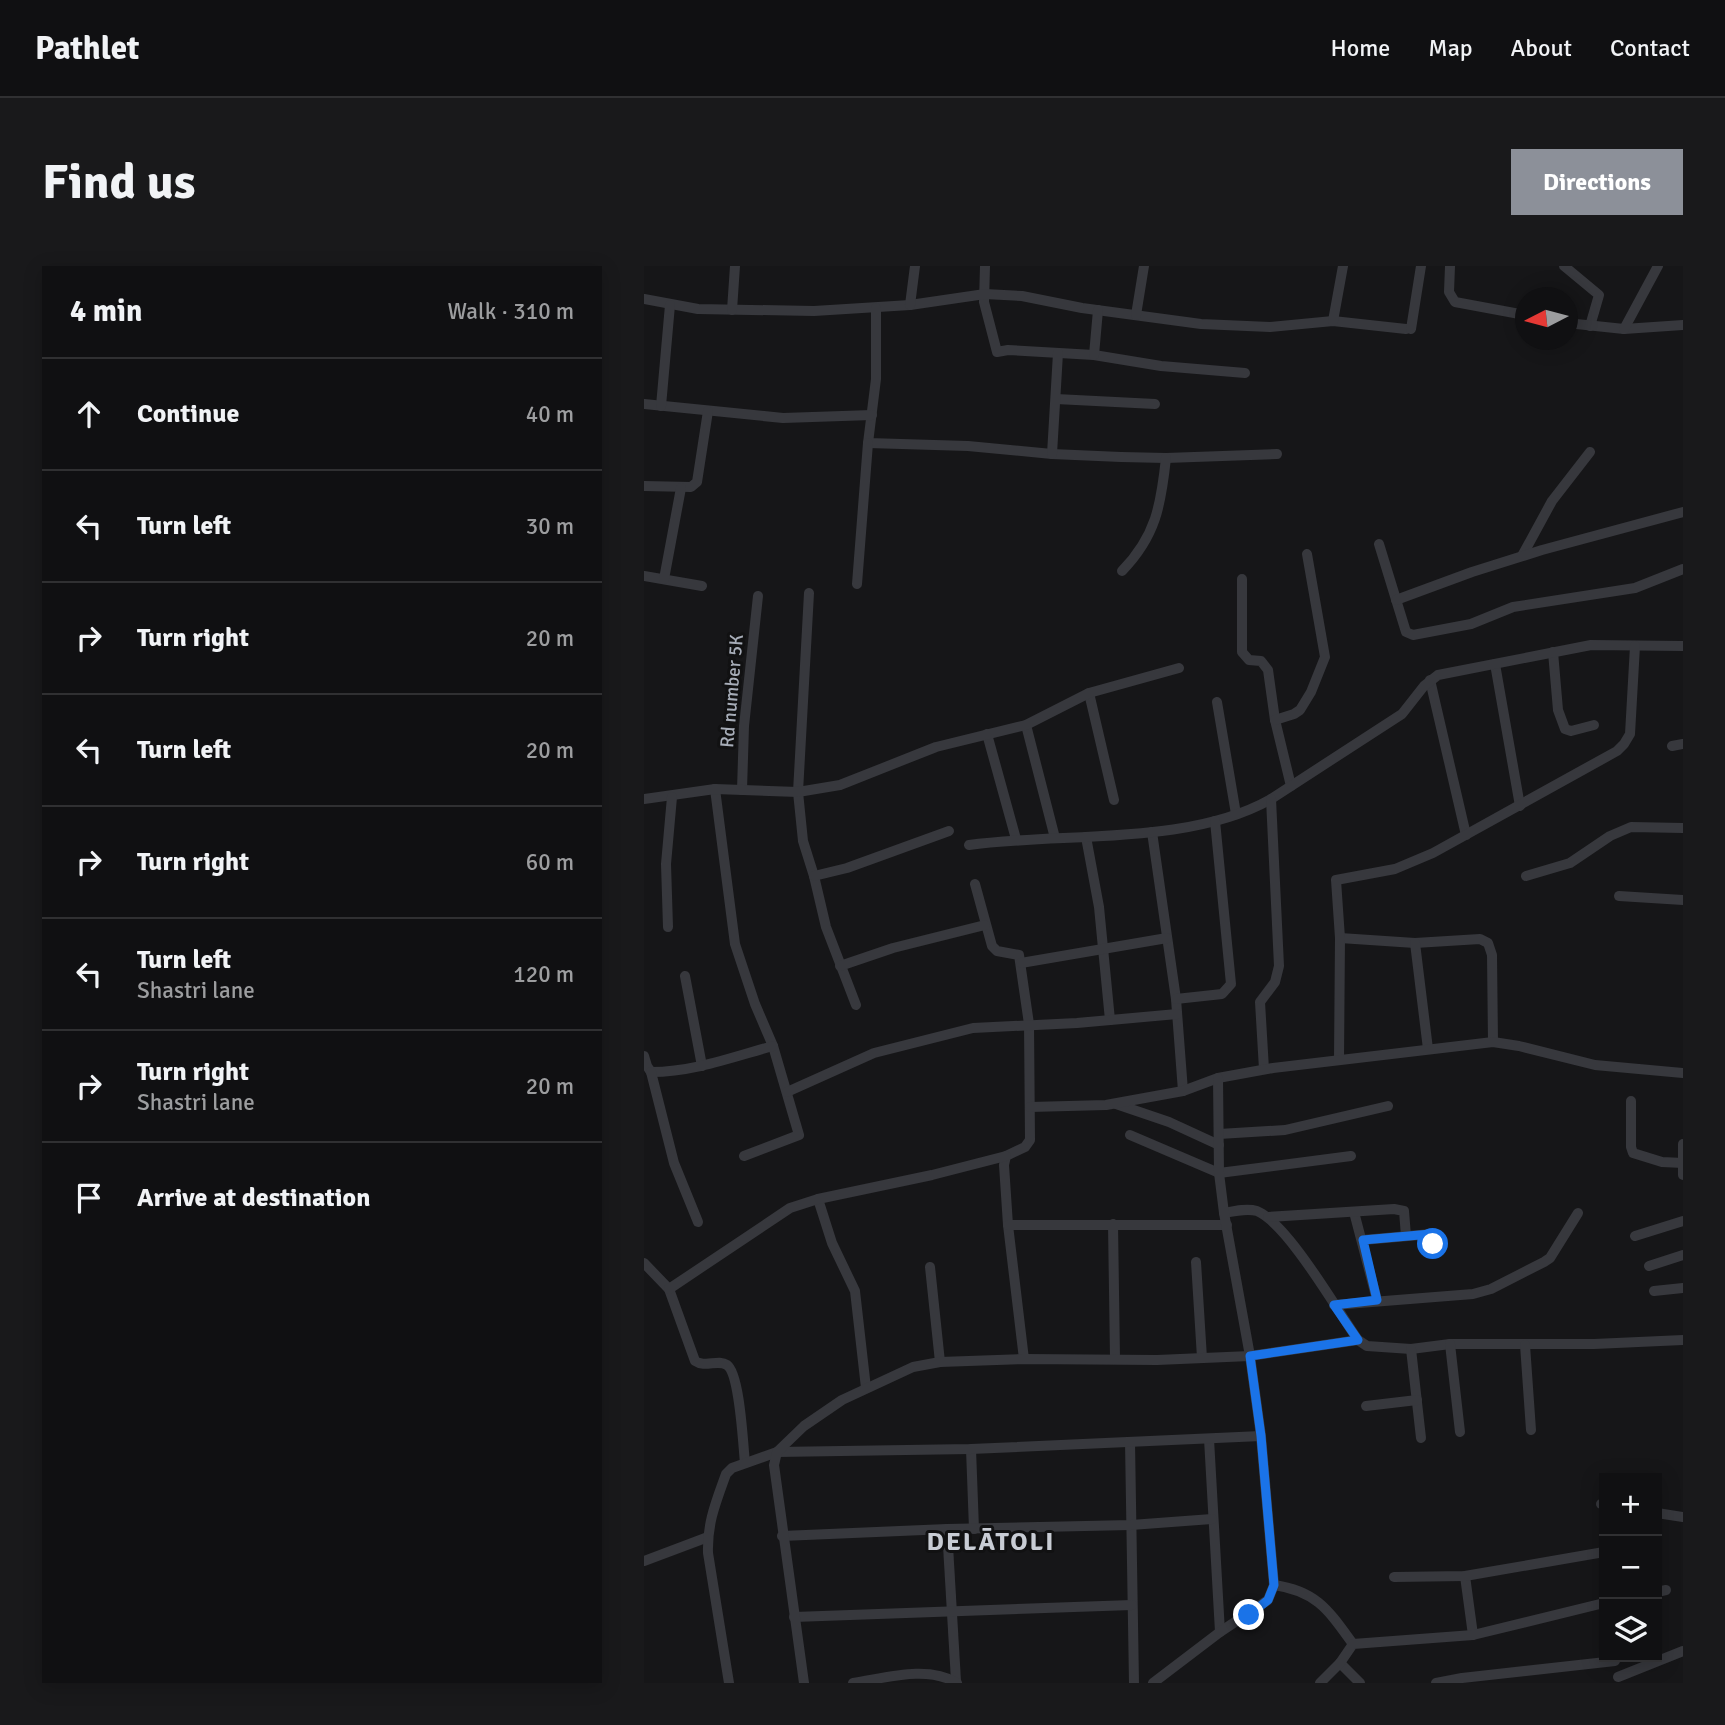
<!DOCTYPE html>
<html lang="en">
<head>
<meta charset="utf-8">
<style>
  body { margin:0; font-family:Signika,sans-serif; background:#19191b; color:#f1f3f6 }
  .controls { position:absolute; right:21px; bottom:21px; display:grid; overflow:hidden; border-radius:0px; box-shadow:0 4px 18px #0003 }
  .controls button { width:63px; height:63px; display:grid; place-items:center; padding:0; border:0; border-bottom:2px solid #303032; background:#101012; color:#f1f3f6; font:35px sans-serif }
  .compass { position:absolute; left:871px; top:21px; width:63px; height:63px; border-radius:50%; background:#101012; box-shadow:0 4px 18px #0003; rotate:264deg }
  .stop { position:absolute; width:21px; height:21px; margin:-16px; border:5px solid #1a73e8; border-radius:50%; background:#fff }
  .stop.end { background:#1a73e8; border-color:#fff; box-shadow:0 2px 7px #0008 }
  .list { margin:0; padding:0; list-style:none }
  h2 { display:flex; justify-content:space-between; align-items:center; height:91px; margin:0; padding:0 28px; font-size:30px }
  h2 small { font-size:23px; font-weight:400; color:#9c9d9f }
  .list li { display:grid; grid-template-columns:46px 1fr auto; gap:21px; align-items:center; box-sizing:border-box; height:112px; padding:0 28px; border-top:2px solid #303032 }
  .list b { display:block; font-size:26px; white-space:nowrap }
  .list p { margin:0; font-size:23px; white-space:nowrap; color:#9c9d9f }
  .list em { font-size:23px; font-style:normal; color:#9c9d9f }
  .icon { flex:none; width:38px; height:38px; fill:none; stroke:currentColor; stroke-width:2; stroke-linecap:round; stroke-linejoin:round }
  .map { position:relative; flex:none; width:1039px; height:1417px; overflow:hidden; border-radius:0px }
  header { display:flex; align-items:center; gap:42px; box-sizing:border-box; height:98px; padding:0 35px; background:#101012; border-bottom:2px solid #303032 }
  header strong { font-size:33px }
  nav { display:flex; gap:38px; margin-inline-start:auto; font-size:24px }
  .intro { display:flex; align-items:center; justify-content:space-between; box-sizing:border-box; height:168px; padding:0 42px }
  h1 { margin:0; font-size:49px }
  .button { padding:18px 32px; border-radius:0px; background:#8c9099; color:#fff; font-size:24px; font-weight:700 }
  main { display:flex; gap:42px; padding:0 42px }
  aside { flex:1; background:#101012; border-radius:0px; box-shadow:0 4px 18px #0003 }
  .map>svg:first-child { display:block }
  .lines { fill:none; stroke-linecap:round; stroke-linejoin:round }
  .street { stroke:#37383d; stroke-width:10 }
  .route { stroke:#1a73e8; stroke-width:9 }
  .labels { text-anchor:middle; stroke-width:6; stroke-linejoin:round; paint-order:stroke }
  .street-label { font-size:19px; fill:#a7adb8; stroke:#111112 }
  .district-label { font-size:26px; font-weight:bold; letter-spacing:2px; fill:#c8ccd4; stroke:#111112 }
</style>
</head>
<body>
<header>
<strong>Pathlet</strong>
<nav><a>Home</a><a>Map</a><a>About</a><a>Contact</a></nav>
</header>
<div class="intro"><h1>Find us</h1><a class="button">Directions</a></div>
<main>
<aside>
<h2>4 min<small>Walk · 310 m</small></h2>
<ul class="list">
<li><svg class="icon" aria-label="ahead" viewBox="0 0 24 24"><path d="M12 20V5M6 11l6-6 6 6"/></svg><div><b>Continue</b></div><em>40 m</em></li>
<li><svg class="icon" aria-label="left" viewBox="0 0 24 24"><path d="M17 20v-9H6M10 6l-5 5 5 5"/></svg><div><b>Turn left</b></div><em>30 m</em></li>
<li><svg class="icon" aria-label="right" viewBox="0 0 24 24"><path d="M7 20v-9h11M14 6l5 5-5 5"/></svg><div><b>Turn right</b></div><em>20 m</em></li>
<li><svg class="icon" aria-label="left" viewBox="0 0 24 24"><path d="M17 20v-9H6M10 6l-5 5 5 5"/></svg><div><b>Turn left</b></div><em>20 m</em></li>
<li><svg class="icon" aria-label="right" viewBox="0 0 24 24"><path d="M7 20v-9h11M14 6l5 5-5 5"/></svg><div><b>Turn right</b></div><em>60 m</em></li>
<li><svg class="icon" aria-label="left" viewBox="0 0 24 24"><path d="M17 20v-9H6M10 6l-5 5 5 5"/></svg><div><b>Turn left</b><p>Shastri lane</p></div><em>120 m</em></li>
<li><svg class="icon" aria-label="right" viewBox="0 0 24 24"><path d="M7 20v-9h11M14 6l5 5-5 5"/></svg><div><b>Turn right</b><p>Shastri lane</p></div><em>20 m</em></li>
<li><svg class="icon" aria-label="arrive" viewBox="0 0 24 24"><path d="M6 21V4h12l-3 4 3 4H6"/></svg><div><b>Arrive at destination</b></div></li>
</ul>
</aside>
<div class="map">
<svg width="1039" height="1417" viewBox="0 0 1039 1417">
  <rect width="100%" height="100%" fill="#161618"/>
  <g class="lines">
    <g class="street">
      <path d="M341 0 340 36 353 86 364 84 450 89 517 100 601 107"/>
      <path d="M806 0 805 26 811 36 881 49"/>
      <path d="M920 0 955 29 946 60"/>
      <path d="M0 33 54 43 170 45 266 39 341 28 378 30 438 42 557 58 626 61 689 55 762 63"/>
      <path d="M266 39 271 0"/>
      <path d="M232 42V113L224 177 324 180 408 188 477 191 522 192 633 188"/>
      <path d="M88 44 91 0"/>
      <path d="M492 49 500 0"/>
      <path d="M689 55 699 0"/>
      <path d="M923 57 980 63 1039 59"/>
      <path d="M767 63 777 0"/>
      <path d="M980 63 1014 0"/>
      <path d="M450 89 454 44"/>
      <path d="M412 133 511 138"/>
      <path d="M0 138 139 152 228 149"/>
      <path d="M17 140 26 39"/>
      <path d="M408 188 414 87"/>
      <path d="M0 220 47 221 53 216 64 145"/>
      <path d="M735 278 762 366 769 369 827 358 869 341 991 322 1039 303"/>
      <path d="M878 290 908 235 946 186"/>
      <path d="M478 305C512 270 517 239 522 192"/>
      <path d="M0 310 58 320"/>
      <path d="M20 313 37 222"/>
      <path d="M598 313V386L605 394 617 395 624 404 631 454 647 520"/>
      <path d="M213 318 224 177"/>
      <path d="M165 327 154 526 159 575 170 610 182 661 212 739"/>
      <path d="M752 334 828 306 898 284 1039 246"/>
      <path d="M909 386 914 444 921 463 927 465 950 459"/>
      <path d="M851 398 876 540"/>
      <path d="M786 414 822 569"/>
      <path d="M445 427 470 534"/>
      <path d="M573 436 592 548"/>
      <path d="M631 454 650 448 656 444 667 426 681 391 663 288"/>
      <path d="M382 459 411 572"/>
      <path d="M343 468 372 573"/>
      <path d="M1028 480 1039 478"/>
      <path d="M71 523 91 678 111 738 129 780 155 869 100 890"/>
      <path d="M98 524 100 460 114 330"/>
      <path d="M0 533 71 523 154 526 196 519 292 481 382 459 445 427 535 402"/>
      <path d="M508 566 532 733 539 825"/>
      <path d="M442 571 455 641 466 754"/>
      <path d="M325 579C419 566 544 580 627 533L758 448 780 420 794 409 947 379 1039 380"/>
      <path d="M170 610 203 602 305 565"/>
      <path d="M882 610 926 597 966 570 987 561 1039 562"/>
      <path d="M331 618 348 680 353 685 375 689 385 758 386 874 381 881 362 890 360 899 364 959 380 1093"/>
      <path d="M975 630 1039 634"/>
      <path d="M24 661 22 598 28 531"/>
      <path d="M696 672 771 677 836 673 844 677 848 689 849 776"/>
      <path d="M771 677 784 783"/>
      <path d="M377 697 523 672"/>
      <path d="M196 700 249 682 341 659"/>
      <path d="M41 710 58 800"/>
      <path d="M532 733 578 728 587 718 571 555"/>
      <path d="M0 790 3 800 7 806C49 806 89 791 129 780"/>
      <path d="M695 793 696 672 692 614 751 603 789 587 973 485 980 478 986 468 991 380"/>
      <path d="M620 803 616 736 631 716 635 700 627 533"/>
      <path d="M7 806 30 897 54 956"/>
      <path d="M143 826 230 787 329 762 433 757 533 748"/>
      <path d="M987 835V881L989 887 1018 896 1039 897"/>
      <path d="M472 838 525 856 575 879"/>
      <path d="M386 841 462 839 539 825 574 812 629 802 849 776 875 780 951 799 1039 807"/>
      <path d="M575 868 641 864 744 840"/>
      <path d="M486 869 575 907 707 890"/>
      <path d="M1039 878V909"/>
      <path d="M174 933 188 977 211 1025 222 1122"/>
      <path d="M710 946 733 1034"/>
      <path d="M580 947C590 945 603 942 613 945 644 958 693 1044 714 1074L723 1080 767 1083 806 1078H950L1039 1074"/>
      <path d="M624 951 750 943 760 945 762 970"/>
      <path d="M469 958 471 1092"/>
      <path d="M364 959H583"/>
      <path d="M991 970 1039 955"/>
      <path d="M719 974 787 968 789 978"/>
      <path d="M552 996 558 1092"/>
      <path d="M0 997 25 1023 51 1095C61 1102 74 1093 83 1099 96 1108 99 1179 101 1197"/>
      <path d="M1005 1000 1039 989"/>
      <path d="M286 1001 296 1096"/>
      <path d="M25 1023 146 942 174 933 288 909 362 890"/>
      <path d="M1010 1025 1039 1022"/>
      <path d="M690 1039 829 1028 847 1023 900 996 906 992 934 947"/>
      <path d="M806 1078 816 1166"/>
      <path d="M881 1079 887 1164"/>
      <path d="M767 1083 777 1172"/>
      <path d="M722 1140 773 1134"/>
      <path d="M565 1173 576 1366"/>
      <path d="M486 1176 490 1417"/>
      <path d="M327 1183 330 1263"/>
      <path d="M957 1238H960"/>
      <path d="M1013 1247 1039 1251"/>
      <path d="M303 1263 312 1415"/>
      <path d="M138 1270 303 1263 487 1259 568 1253"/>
      <path d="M0 1295 64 1271"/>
      <path d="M821 1310 829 1369"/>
      <path d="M750 1311 821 1310 960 1286"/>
      <path d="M630 1319C673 1325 685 1345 709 1378"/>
      <path d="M1013 1326 1022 1324"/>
      <path d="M150 1351 488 1339"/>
      <path d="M696 1397 716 1417"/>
      <path d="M974 1411 1039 1385"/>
      <path d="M85 1417 64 1287C63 1257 72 1236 82 1208L88 1202 133 1186 327 1183 617 1170"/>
      <path d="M160 1417 130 1199 133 1186 160 1160 198 1134 269 1101 296 1096 380 1093 513 1094 606 1090 714 1074"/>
      <path d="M209 1417C242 1412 283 1399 313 1417"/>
      <path d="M509 1417 576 1366 624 1334 630 1319 617 1170 606 1090 580 947 575 907 574 812"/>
      <path d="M676 1417 696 1397 709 1378 829 1369 960 1337"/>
      <path d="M792 1417 818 1412 971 1395"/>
    </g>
  </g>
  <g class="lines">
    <path class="route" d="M605 1349 624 1334 630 1319 617 1170 606 1090 714 1074 690 1039 733 1034 719 974 787 968 789 978"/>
  </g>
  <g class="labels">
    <g class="street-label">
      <text transform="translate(87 425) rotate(-85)" y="7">Rd number 5K</text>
    </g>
    <g class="district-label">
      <text x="347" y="1284">DELĀTOLI</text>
    </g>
  </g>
</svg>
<div class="controls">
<button>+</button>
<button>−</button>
<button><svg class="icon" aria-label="layers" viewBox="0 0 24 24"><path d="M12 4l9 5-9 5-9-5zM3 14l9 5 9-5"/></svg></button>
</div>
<svg class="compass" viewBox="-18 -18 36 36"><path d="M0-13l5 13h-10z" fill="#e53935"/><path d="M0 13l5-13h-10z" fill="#9c9d9f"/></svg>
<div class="stop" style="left:789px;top:978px"></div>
<div class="stop end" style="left:605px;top:1349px"></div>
</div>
</main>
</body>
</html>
